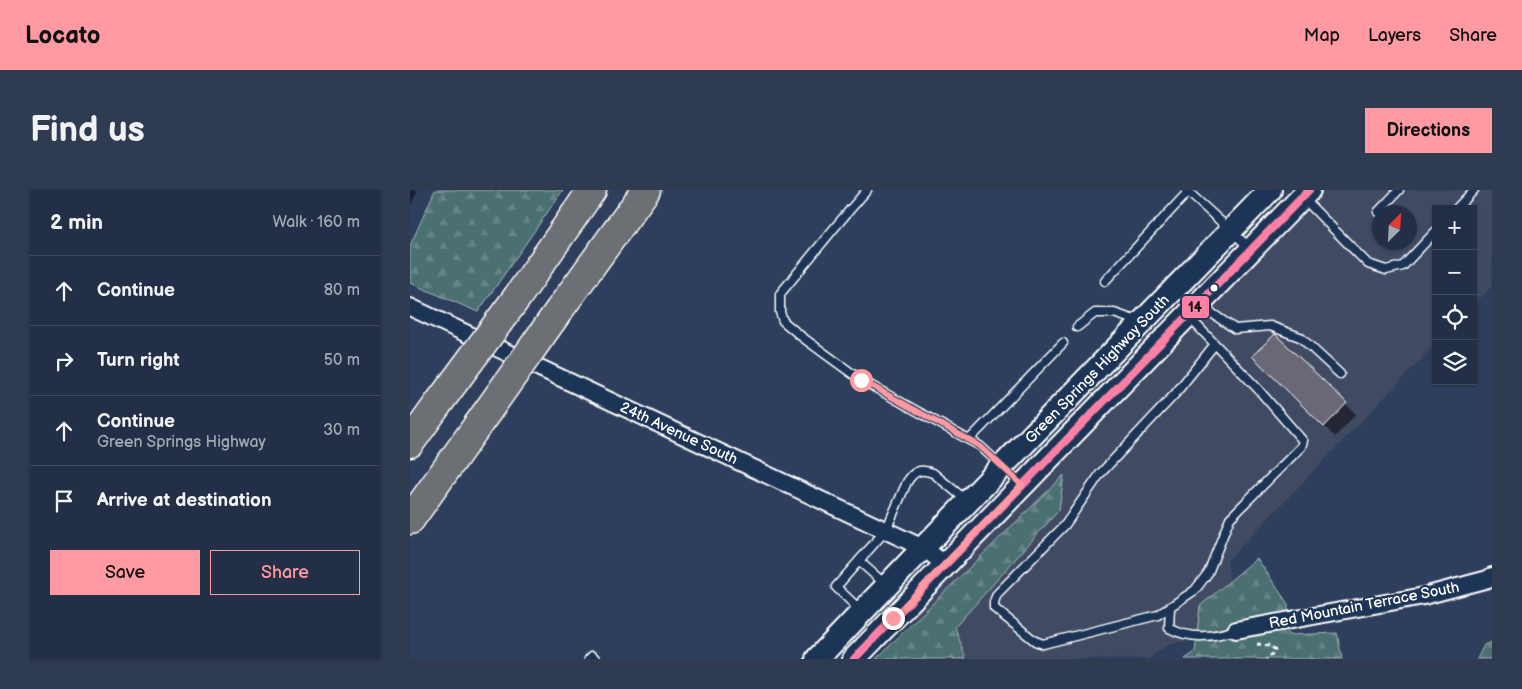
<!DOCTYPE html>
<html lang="en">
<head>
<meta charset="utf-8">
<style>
  body { margin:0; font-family:"Balsamiq Sans",sans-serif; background:#2e3b51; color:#f1f3f6 }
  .controls { position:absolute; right:15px; top:15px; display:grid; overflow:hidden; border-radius:0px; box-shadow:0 1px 4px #0004 }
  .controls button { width:45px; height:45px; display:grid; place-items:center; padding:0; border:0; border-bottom:1px solid #3f4a5f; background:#222f46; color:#f1f3f6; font:25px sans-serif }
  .compass { position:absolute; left:962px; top:15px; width:45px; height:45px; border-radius:50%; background:#222f46; box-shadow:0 1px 4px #0004; rotate:24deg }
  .stop { position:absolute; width:15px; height:15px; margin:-11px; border:4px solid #ff9aa2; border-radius:50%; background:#fff }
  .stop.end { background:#ff9aa2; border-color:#fff; box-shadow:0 1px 5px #0008 }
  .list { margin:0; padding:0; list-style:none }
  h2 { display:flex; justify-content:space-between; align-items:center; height:65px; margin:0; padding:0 20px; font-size:21px }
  h2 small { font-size:16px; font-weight:400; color:#a2a9b3 }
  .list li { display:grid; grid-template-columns:32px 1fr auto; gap:15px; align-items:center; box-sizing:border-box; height:70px; padding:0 20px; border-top:1px solid #3f4a5f }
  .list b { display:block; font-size:19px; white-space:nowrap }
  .list p { margin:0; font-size:16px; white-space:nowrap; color:#a2a9b3 }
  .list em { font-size:16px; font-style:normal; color:#a2a9b3 }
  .actions { display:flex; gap:10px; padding:15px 20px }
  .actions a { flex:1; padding:11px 0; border:1px solid #ff9aa2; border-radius:0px; text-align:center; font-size:18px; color:#ff9aa2 }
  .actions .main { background:#ff9aa2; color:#111 }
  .icon { flex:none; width:28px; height:28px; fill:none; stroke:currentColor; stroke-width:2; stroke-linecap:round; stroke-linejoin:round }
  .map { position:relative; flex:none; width:1082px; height:469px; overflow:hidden; border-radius:0px }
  header { display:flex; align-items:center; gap:30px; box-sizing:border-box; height:70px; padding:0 25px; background:#ff9aa2; color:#111 }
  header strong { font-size:24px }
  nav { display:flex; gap:28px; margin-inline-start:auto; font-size:18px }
  .intro { display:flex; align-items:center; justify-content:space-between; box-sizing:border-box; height:120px; padding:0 30px }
  h1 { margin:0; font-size:35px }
  .button { padding:12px 22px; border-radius:0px; background:#ff9aa2; color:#111; font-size:18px; font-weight:700 }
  main { display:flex; gap:30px; padding:0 30px }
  aside { flex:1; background:#222f46; border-radius:0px; box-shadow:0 1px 4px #0004 }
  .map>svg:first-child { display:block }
  .built { fill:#404b64; fill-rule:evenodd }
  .forest { fill:url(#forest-firs); stroke:#a6b8b8 }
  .shadow { fill:#0007 }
  .building { fill:#6b6776; stroke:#fff }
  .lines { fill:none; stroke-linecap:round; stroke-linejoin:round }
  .service-casing { stroke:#fff; stroke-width:11 }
  .minor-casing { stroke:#fff; stroke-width:20 }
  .secondary-casing { stroke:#fff; stroke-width:26 }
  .motorway-casing { stroke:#fff; stroke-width:31 }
  .path { stroke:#fff; stroke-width:3; stroke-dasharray:4 4; stroke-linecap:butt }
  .service { stroke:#1d3557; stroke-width:8 }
  .minor { stroke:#1d3557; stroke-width:16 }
  .secondary { stroke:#1d3557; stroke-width:22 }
  .motorway { stroke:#6c6f75; stroke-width:28 }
  .motorway-bridge-casing { stroke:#fff; stroke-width:31; stroke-linecap:butt }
  .motorway-bridge { stroke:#6c6f75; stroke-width:28 }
  .bus-1-casing { stroke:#1d3557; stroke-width:11 }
  .bus-1 { stroke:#ff80a5; stroke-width:8 }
  .route { stroke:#ff9aa2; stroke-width:6 }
  .bus-dot { fill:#fff; stroke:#1d3557; stroke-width:2 }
  .labels { text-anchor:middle; stroke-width:4.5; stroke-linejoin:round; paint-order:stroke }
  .street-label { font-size:15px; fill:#fff; stroke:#1d3557 }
  .line-badge { stroke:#1d3557; stroke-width:2 }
  .pale-badge-label { font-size:14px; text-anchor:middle; font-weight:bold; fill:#111 }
</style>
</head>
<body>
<header>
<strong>Locato</strong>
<nav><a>Map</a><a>Layers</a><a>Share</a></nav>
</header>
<div class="intro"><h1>Find us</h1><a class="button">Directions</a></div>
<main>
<aside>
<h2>2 min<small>Walk · 160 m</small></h2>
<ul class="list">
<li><svg class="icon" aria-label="ahead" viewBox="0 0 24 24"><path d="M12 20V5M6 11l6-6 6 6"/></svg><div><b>Continue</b></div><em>80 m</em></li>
<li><svg class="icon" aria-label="right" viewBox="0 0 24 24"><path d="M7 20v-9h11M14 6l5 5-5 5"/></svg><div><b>Turn right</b></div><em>50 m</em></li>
<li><svg class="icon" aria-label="ahead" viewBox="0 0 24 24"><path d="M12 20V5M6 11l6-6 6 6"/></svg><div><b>Continue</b><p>Green Springs Highway</p></div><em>30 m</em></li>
<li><svg class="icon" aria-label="arrive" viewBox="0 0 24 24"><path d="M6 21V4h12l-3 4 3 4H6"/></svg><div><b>Arrive at destination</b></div></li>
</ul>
<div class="actions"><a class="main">Save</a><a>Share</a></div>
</aside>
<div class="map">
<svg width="1082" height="469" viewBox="0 0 1082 469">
  <defs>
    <pattern id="forest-firs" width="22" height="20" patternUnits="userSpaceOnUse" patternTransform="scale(1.25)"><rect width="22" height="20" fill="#4c7072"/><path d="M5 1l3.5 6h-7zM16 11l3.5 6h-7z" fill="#678587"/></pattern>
  </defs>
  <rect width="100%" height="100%" fill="#2d3f5d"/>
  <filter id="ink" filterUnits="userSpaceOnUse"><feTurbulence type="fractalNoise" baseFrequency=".02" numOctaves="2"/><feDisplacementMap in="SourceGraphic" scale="10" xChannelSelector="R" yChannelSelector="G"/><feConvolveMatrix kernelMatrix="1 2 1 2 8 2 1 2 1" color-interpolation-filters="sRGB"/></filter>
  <g filter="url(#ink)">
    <path class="built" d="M886 0H1082V96L1063 115V19H1026V154L817 371 826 440 757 455 738 469H559L484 411ZM969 22H999V52H969Z"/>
    <g class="forest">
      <path d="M25 0H153L68 122 0 93V56Z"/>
      <path d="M654 285 649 320 545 437 556 469H466Z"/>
      <path d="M847 368 878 414V445L927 443 932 469H775L785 462 790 416Z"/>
      <path d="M1082 452V469H1067L1074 455Z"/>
    </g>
    <g class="shadow">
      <path d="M0 0H8L0 17Z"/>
      <path d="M865 145 946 224 925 247 844 166Z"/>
    </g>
    <path class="building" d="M865 144 937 213 914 237 842 166Z"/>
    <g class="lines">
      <defs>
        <g id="service">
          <path d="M457 0 426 36 370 104V122L373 131 392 147 451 190 570 256 611 294"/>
          <path d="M776 0 840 58"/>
          <path d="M894 9 958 74 976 80 993 76 1026 41"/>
          <path d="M1046 19 1064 0"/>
          <path d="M968 22 989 0"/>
          <path d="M695 91 778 2"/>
          <path d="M790 115 825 139 860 136 890 147 930 184"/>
          <path d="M779 127 847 198 893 251 891 257 820 328 798 383 785 400 748 425 633 454 625 451 584 418V412L587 404 655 335 690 284 765 204 805 154"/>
          <path d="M667 137 685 123H704L730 132"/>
          <path d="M559 250 653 153"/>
          <path d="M449 371 475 394"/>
          <path d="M760 417 759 438C781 450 803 447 826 440"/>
          <path d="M450 420 426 397 476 340 497 292C504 281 510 278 523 283L556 310"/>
          <path d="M179 469 182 466 186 469"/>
        </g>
        <g id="minor">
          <path d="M0 117 513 358 535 374"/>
          <path d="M826 440 1014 406 1078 389 1082 386"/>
        </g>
        <g id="secondary">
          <path d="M407 469 513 358 860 0"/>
          <path d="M444 469 899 0"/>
        </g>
        <g id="motorway">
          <path d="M108 106 182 0"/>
          <path d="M150 119 236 0"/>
          <path d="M0 253 28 214"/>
          <path d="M0 330 67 236"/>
        </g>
      </defs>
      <use href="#service" class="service-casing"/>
      <use href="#minor" class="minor-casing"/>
      <use href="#secondary" class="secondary-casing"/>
      <use href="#motorway" class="motorway-casing"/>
      <path class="path" d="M847 454 861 456 865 460 860 467 856 469"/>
      <use href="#service" class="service"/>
      <use href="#minor" class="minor"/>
      <use href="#secondary" class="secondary"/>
      <use href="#motorway" class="motorway"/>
      <defs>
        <g id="motorway-bridge">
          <path d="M28 214 108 106"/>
          <path d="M67 236 150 119"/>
        </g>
      </defs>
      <use href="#motorway-bridge" class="motorway-bridge-casing"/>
      <use href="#motorway-bridge" class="motorway-bridge"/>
      <defs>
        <path id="bus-1" d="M444 469 899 0"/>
      </defs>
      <use href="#bus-1" class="bus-1-casing"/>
      <use href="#bus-1" class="bus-1"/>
    </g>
  </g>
  <g class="lines" filter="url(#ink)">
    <path class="route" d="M451 190 570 256 612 295 483 428"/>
  </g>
  <circle class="bus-dot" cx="804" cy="98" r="4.5"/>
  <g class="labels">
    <g class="street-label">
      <text transform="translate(687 179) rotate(-46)" y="5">Green Springs Highway South</text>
      <text transform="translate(269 243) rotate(25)" y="5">24th Avenue South</text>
      <text transform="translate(954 415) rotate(-11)" y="5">Red Mountain Terrace South</text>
    </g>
  </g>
  <rect class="line-badge" x="771" y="105" width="29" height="24" rx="5" fill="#ff80a5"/>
  <g class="pale-badge-label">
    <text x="785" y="122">14</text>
  </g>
</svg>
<div class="controls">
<button>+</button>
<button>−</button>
<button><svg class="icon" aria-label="locate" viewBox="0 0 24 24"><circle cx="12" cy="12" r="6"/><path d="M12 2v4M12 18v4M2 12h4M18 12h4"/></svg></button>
<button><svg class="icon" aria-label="layers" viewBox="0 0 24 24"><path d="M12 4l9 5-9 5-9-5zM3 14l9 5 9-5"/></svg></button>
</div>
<svg class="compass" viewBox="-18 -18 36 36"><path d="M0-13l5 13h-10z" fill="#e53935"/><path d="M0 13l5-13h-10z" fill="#a2a9b3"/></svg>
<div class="stop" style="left:451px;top:190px"></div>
<div class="stop end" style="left:483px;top:428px"></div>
</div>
</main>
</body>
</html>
